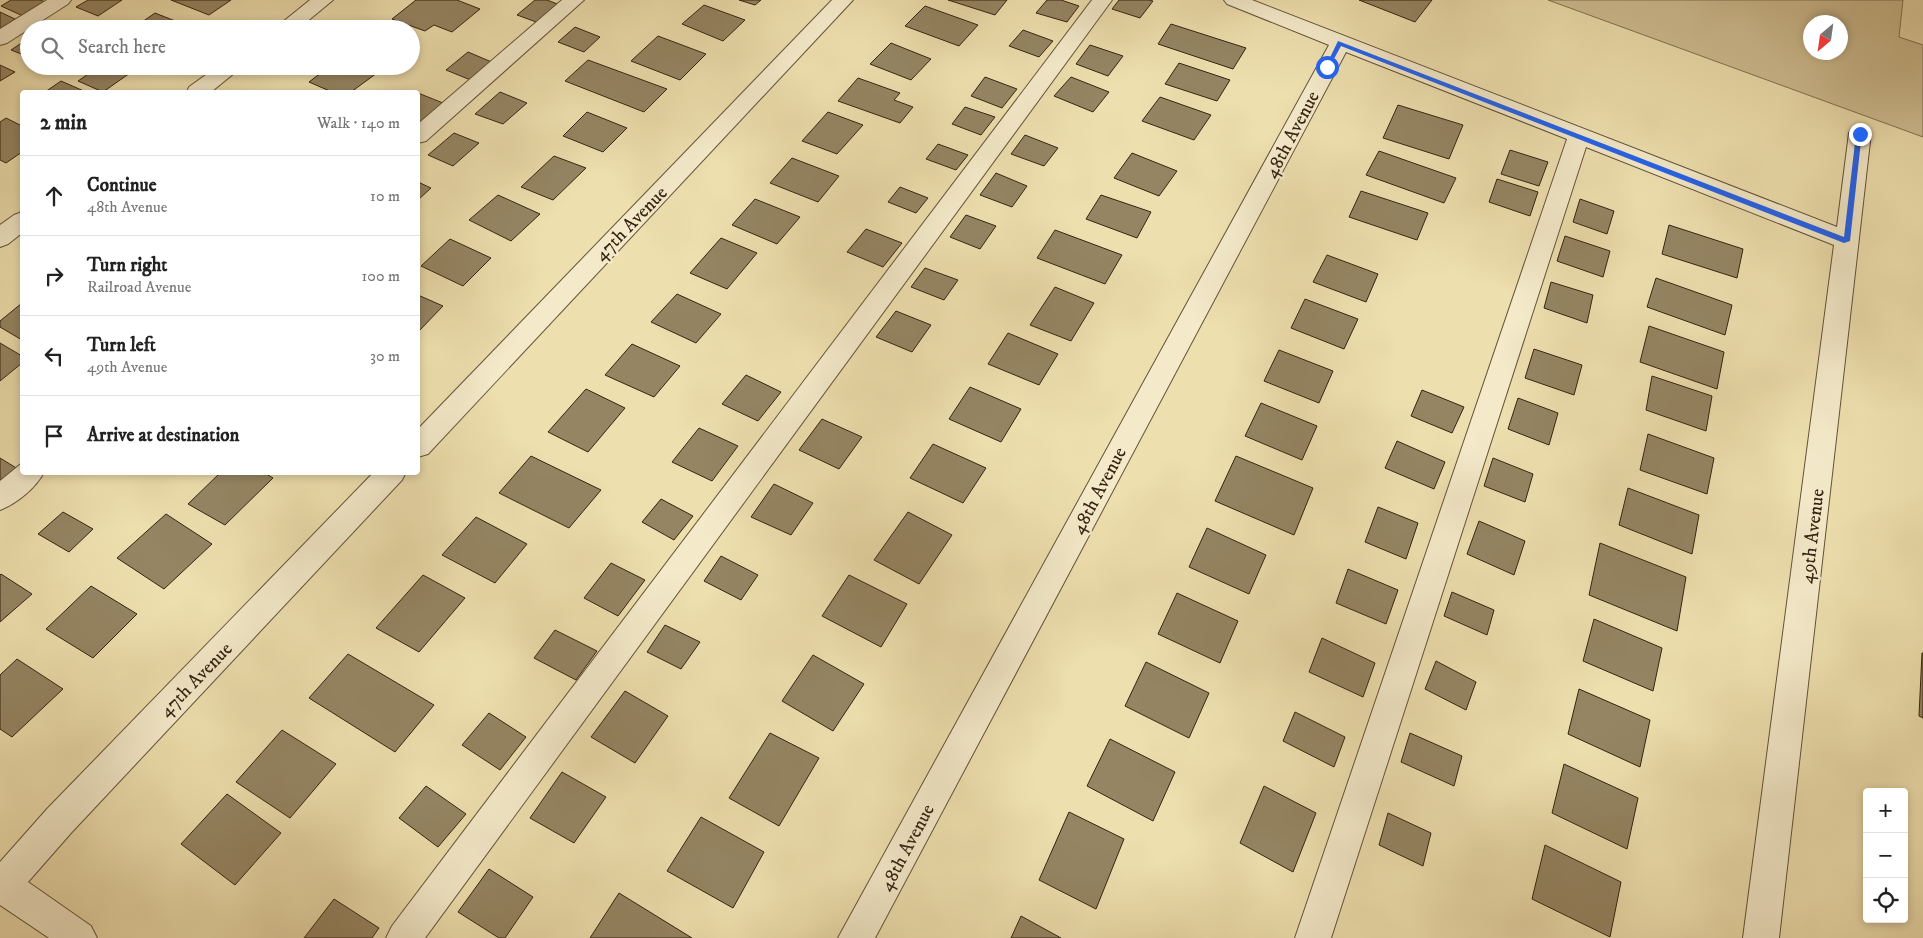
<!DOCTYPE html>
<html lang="en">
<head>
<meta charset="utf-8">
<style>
  body { margin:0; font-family:"IM FELL DW Pica",serif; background:#f2f2f2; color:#222 }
  .controls { position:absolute; right:15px; bottom:15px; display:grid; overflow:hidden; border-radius:5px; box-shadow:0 2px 8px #0003 }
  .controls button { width:45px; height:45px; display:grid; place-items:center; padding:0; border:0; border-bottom:1px solid #e0e0e0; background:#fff; color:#222; font:25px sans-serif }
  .compass { position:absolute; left:1803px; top:15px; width:45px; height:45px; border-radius:50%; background:#fff; box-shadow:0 2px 8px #0003; rotate:209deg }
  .stop { position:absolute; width:15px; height:15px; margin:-11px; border:4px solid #2563eb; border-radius:50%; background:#fff }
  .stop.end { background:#2563eb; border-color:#fff; box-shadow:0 1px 5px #0008 }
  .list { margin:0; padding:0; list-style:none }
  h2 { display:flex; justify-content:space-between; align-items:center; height:65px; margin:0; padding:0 20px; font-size:21px }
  h2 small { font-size:16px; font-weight:400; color:#767676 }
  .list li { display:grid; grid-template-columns:32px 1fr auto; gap:15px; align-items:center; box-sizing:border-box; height:80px; padding:0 20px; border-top:1px solid #e0e0e0 }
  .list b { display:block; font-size:19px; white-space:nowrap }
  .list p { margin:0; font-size:16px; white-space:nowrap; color:#767676 }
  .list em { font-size:16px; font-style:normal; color:#767676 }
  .icon { flex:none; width:28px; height:28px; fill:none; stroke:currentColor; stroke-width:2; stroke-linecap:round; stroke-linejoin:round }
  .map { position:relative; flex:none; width:1923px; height:938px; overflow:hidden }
  .search { position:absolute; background:#fff; box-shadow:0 2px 8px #0003; left:20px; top:20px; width:400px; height:55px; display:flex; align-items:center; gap:12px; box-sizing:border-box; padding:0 18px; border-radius:28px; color:#767676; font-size:19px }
  .panel { position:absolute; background:#fff; box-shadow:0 2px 8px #0003; left:20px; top:90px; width:400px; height:385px; border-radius:5px }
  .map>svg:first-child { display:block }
  .green { fill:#cfbf93; stroke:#827252; fill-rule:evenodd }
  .building { fill:#958563; stroke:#352411 }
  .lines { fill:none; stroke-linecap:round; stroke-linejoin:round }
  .minor-casing { stroke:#635338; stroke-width:2 }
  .minor { fill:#f4eaca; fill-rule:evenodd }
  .route { fill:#2563eb }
  .labels { text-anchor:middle; stroke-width:5; stroke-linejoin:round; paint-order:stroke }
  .street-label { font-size:19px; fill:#352411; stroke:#f4eaca }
</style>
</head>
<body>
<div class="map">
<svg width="1923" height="938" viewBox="0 0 1923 938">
  <rect width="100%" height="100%" fill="#eedfae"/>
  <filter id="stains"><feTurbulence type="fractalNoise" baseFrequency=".004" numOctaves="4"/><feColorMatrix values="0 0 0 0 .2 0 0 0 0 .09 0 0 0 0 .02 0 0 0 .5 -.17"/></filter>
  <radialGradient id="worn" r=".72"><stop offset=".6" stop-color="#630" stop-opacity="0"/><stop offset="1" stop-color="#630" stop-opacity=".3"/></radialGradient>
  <path class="green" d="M1548 0H1903L1899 37 1923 45V137ZM1810 22H1840V52H1810Z"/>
  <g class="building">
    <path d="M11 0H41L45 2 23 16 1 6Z"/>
    <path d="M88 0H122L98 16 76 7Z"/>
    <path d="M171 0H231L209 15Z"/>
    <path d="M416 0H457L480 9 452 32 434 25 425 31 392 19Z"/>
    <path d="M535 0H547L560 5 539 23 517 15Z"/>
    <path d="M739 0H761L755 5Z"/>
    <path d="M948 0H1007L995 15Z"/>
    <path d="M1047 0H1061L1079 6 1067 22 1036 13Z"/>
    <path d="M1119 0H1149L1153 1 1140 18 1112 9Z"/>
    <path d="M1359 0H1432L1415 22Z"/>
    <path d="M704 5 745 20 723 41 682 24Z"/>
    <path d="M925 6 978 25 959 46 905 26Z"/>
    <path d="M0 12 17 20 0 30Z"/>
    <path d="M155 13 193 28 132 29Z"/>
    <path d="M1171 24 1246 48 1233 69 1158 44Z"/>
    <path d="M575 27 600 37 584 52 558 42Z"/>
    <path d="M1023 30 1053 41 1039 57 1009 46Z"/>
    <path d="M658 36 706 54 680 80 631 61Z"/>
    <path d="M29 38V57L11 50Z"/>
    <path d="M891 43 931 59 911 80 870 64Z"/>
    <path d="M1090 45 1123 56 1108 76 1076 64Z"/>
    <path d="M468 52 494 63 473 81 446 70Z"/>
    <path d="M588 60 667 89 644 112 565 81Z"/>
    <path d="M1179 63 1230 80 1217 101 1165 84Z"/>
    <path d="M0 65 15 72 0 81Z"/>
    <path d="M100 66H140L103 92 78 81Z"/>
    <path d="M330 66H362L377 73 351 92H332L309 82Z"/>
    <path d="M985 77 1017 89 1002 108 971 96Z"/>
    <path d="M1071 77 1109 92 1093 112 1054 96Z"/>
    <path d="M858 78 900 93 894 100 913 107 900 123 838 101Z"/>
    <path d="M61 81 86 92H45Z"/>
    <path d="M500 92 527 103 503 124 475 114Z"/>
    <path d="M418 93 443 103 418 125Z"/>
    <path d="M1160 97 1211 115 1194 140 1142 121Z"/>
    <path d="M1398 105 1463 125 1449 159 1383 138Z"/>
    <path d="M965 107 995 117 981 135 952 124Z"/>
    <path d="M587 112 627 128 603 152 563 136Z"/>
    <path d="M828 112 863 125 837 154 802 141Z"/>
    <path d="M6 118 22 126V152L6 163 0 160V122Z"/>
    <path d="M454 133 479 143 453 166 428 155Z"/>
    <path d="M1025 135 1058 148 1044 166 1011 154Z"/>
    <path d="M938 144 968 155 956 170 926 159Z"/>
    <path d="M1510 150 1548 162 1539 186 1501 174Z"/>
    <path d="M1379 151 1456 178 1444 203 1366 175Z"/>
    <path d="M1132 153 1177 171 1159 196 1114 178Z"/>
    <path d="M554 156 586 168 553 200 521 187Z"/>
    <path d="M792 158 839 176 818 202 770 183Z"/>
    <path d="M996 173 1027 186 1012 207 980 195Z"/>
    <path d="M1497 179 1538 192 1530 216 1489 202Z"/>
    <path d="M418 182 431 188 418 200Z"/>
    <path d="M900 187 928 198 916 213 888 202Z"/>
    <path d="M1361 191 1428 213 1417 240 1349 217Z"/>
    <path d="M498 195 540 214 511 241 469 220Z"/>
    <path d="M1101 195 1151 212 1137 238 1086 219Z"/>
    <path d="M755 199 800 217 777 244 732 225Z"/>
    <path d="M1580 199 1614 211 1607 234 1573 222Z"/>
    <path d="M966 215 996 226 980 249 950 237Z"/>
    <path d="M1669 225 1743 249 1737 278 1662 254Z"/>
    <path d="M866 229 902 243 883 267 847 252Z"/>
    <path d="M1055 230 1122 255 1105 284 1037 258Z"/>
    <path d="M1565 236 1610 251 1603 277 1557 261Z"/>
    <path d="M721 238 757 253 727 289 690 273Z"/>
    <path d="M450 239 491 258 463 286 421 266Z"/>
    <path d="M1327 255 1378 274 1366 302 1313 282Z"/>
    <path d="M925 268 958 280 944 300 911 287Z"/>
    <path d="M1656 278 1732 305 1725 335 1647 307Z"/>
    <path d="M1551 282 1593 295 1587 323 1544 308Z"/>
    <path d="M1055 287 1094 303 1071 341 1030 325Z"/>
    <path d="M677 294 721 314 696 343 651 322Z"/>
    <path d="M418 295 443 306 418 332Z"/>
    <path d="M1305 299 1358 319 1344 349 1291 328Z"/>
    <path d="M22 303V340L0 327V321Z"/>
    <path d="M896 311 931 325 912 352 876 337Z"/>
    <path d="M1649 326 1724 352 1717 389 1640 362Z"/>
    <path d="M1008 333 1058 354 1039 385 988 364Z"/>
    <path d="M0 343 22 356V363L0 381Z"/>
    <path d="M632 344 680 366 654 397 605 375Z"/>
    <path d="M1534 349 1582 365 1574 395 1525 378Z"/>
    <path d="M1279 350 1333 371 1319 403 1264 381Z"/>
    <path d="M746 375 781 392 758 421 722 404Z"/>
    <path d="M1652 376 1712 396 1706 431 1646 410Z"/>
    <path d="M970 387 1021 409 1001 442 949 419Z"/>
    <path d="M586 389 625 408 588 452 548 432Z"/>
    <path d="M1422 390 1464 407 1452 433 1411 416Z"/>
    <path d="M1518 398 1558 413 1549 445 1508 429Z"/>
    <path d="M1261 403 1317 426 1302 460 1245 436Z"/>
    <path d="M822 419 862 437 839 469 799 450Z"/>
    <path d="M699 428 738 446 712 481 672 462Z"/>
    <path d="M1648 434 1714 458 1707 494 1640 470Z"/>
    <path d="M1397 441 1445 462 1434 489 1385 468Z"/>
    <path d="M933 444 986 468 963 503 910 478Z"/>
    <path d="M531 456 601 490 569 528 499 493Z"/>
    <path d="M1236 456 1313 488 1294 535 1215 501Z"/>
    <path d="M0 458 18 469 0 484Z"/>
    <path d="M1493 458 1533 474 1525 502 1484 486Z"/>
    <path d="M221 472H263L273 478 225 525 188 504Z"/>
    <path d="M774 484 813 503 791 535 751 517Z"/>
    <path d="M1628 488 1699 515 1692 554 1619 525Z"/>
    <path d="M661 499 693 516 674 540 642 522Z"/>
    <path d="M1378 507 1418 523 1406 559 1365 542Z"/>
    <path d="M63 512 93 529 69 552 38 534Z"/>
    <path d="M908 512 952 535 919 584 874 560Z"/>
    <path d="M166 514 212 544 164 589 117 558Z"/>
    <path d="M476 517 527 544 495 583 442 555Z"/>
    <path d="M1479 521 1525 541 1514 575 1467 554Z"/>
    <path d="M1207 528 1266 555 1249 594 1189 567Z"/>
    <path d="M1600 543 1686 577 1677 631 1589 595Z"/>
    <path d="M721 556 758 575 741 600 704 581Z"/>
    <path d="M611 563 645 580 618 616 584 598Z"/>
    <path d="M1348 569 1398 590 1386 624 1336 603Z"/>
    <path d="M1 574 32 594 0 622V575Z"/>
    <path d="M423 575 465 598 419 652 376 628Z"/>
    <path d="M849 575 907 604 881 647 822 616Z"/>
    <path d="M91 586 137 614 93 658 46 629Z"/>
    <path d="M1452 592 1494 610 1487 635 1444 616Z"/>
    <path d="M1177 593 1238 621 1220 663 1158 634Z"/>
    <path d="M1594 619 1662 648 1653 691 1583 661Z"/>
    <path d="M665 625 700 642 681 669 647 652Z"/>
    <path d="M555 630 597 651 576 680 534 658Z"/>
    <path d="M1322 638 1375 663 1363 697 1309 672Z"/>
    <path d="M1922 653H1923V718L1919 716Z"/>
    <path d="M348 654 434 705 395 752 309 698Z"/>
    <path d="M813 655 864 684 833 731 782 701Z"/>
    <path d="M17 659 63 689 12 737 0 729V675Z"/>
    <path d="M1436 661 1476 682 1466 710 1425 689Z"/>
    <path d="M1146 662 1209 693 1189 738 1125 706Z"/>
    <path d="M1579 689 1650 720 1640 767 1568 734Z"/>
    <path d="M625 691 668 716 635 763 591 737Z"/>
    <path d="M1295 712 1345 737 1334 767 1283 741Z"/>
    <path d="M489 713 526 737 500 770 462 745Z"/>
    <path d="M282 730 336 764 290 818 236 782Z"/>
    <path d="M770 733 819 758 779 826 729 798Z"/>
    <path d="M1410 733 1462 756 1454 786 1401 762Z"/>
    <path d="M1110 739 1175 772 1153 821 1087 786Z"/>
    <path d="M1564 764 1638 798 1627 849 1552 813Z"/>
    <path d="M562 772 606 797 574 843 530 818Z"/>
    <path d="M426 786 466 814 438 847 399 818Z"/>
    <path d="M1264 786 1316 813 1293 872 1240 843Z"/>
    <path d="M227 794 281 833 235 885 181 844Z"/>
    <path d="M1069 812 1124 839 1096 909 1039 880Z"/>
    <path d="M1388 813 1431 833 1423 866 1379 845Z"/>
    <path d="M701 817 764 852 733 908 667 871Z"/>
    <path d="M1545 845 1621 882 1610 937 1532 899Z"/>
    <path d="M489 869 533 897 505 938H499L458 912Z"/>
    <path d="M619 893 692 938H590Z"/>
    <path d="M334 899 379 928 372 938H304Z"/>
    <path d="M1021 916 1061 938H1011Z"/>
  </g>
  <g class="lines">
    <defs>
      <g id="minor">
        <path d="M47 0H71L68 4 7 43 0 45V29Z"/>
        <path d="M310 0H333L298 29H274Z"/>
        <path d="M562 0H584L426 141 418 143V124Z"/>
        <path d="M832 0H853L428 454 418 457V429Z"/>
        <path d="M1092 0H1112L425 938H386L392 926Z"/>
        <path d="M1224 0H1252L1837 227 1849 133 1852 128 1860 125 1868 128 1871 133 1779 938H1743L1834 245 1586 147 1331 938H1295L1567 139 1346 52 875 938H838L1329 45 1227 4Z"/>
        <path d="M218 66H243L211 92H187L189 87Z"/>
        <path d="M22 212V233L8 244 0 247V225L14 215Z"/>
        <path d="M22 463V472H44C36 488 16 504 0 510V481Z"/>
        <path d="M374 472H406L402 480 71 833 28 882 91 926 97 938H49L0 905V862L47 809Z"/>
      </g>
    </defs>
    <use href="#minor" class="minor-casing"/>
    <use href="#minor" class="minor"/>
  </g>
  <path class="route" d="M1338 41 1844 237 1856 134 1862 132 1850 241 1844 243 1341 46 1329 68H1325Z"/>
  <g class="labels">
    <g class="street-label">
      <text transform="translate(1291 134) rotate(-62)" y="7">48th Avenue</text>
      <text transform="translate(630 223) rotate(-46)" y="7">47th Avenue</text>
      <text transform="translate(1098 490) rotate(-62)" y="7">48th Avenue</text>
      <text transform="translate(1811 536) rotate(-83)" y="7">49th Avenue</text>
      <text transform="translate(195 679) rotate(-46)" y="7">47th Avenue</text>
      <text transform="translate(906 847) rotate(-62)" y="7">48th Avenue</text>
    </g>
  </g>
  <rect width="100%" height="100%" filter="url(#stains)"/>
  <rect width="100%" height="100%" fill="url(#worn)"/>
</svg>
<div class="controls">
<button>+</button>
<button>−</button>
<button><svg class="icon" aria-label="locate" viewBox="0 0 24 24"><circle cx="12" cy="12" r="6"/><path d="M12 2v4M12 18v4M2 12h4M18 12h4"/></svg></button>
</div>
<svg class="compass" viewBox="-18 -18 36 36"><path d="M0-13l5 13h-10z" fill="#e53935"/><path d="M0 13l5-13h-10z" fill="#767676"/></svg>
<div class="stop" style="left:1327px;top:67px"></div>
<div class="stop end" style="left:1860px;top:134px"></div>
<div class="search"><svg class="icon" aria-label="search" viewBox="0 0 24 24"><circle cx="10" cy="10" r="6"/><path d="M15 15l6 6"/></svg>Search here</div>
<section class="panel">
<h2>2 min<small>Walk · 140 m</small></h2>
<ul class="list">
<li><svg class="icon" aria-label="ahead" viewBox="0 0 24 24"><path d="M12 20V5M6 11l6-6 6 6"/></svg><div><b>Continue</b><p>48th Avenue</p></div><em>10 m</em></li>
<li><svg class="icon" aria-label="right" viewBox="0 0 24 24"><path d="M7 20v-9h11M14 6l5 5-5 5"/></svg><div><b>Turn right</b><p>Railroad Avenue</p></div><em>100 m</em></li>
<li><svg class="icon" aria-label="left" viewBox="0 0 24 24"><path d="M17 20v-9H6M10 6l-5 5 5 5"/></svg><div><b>Turn left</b><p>49th Avenue</p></div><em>30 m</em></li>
<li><svg class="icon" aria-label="arrive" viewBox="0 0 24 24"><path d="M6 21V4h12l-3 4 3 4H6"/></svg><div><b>Arrive at destination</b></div></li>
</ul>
</section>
</div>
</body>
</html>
